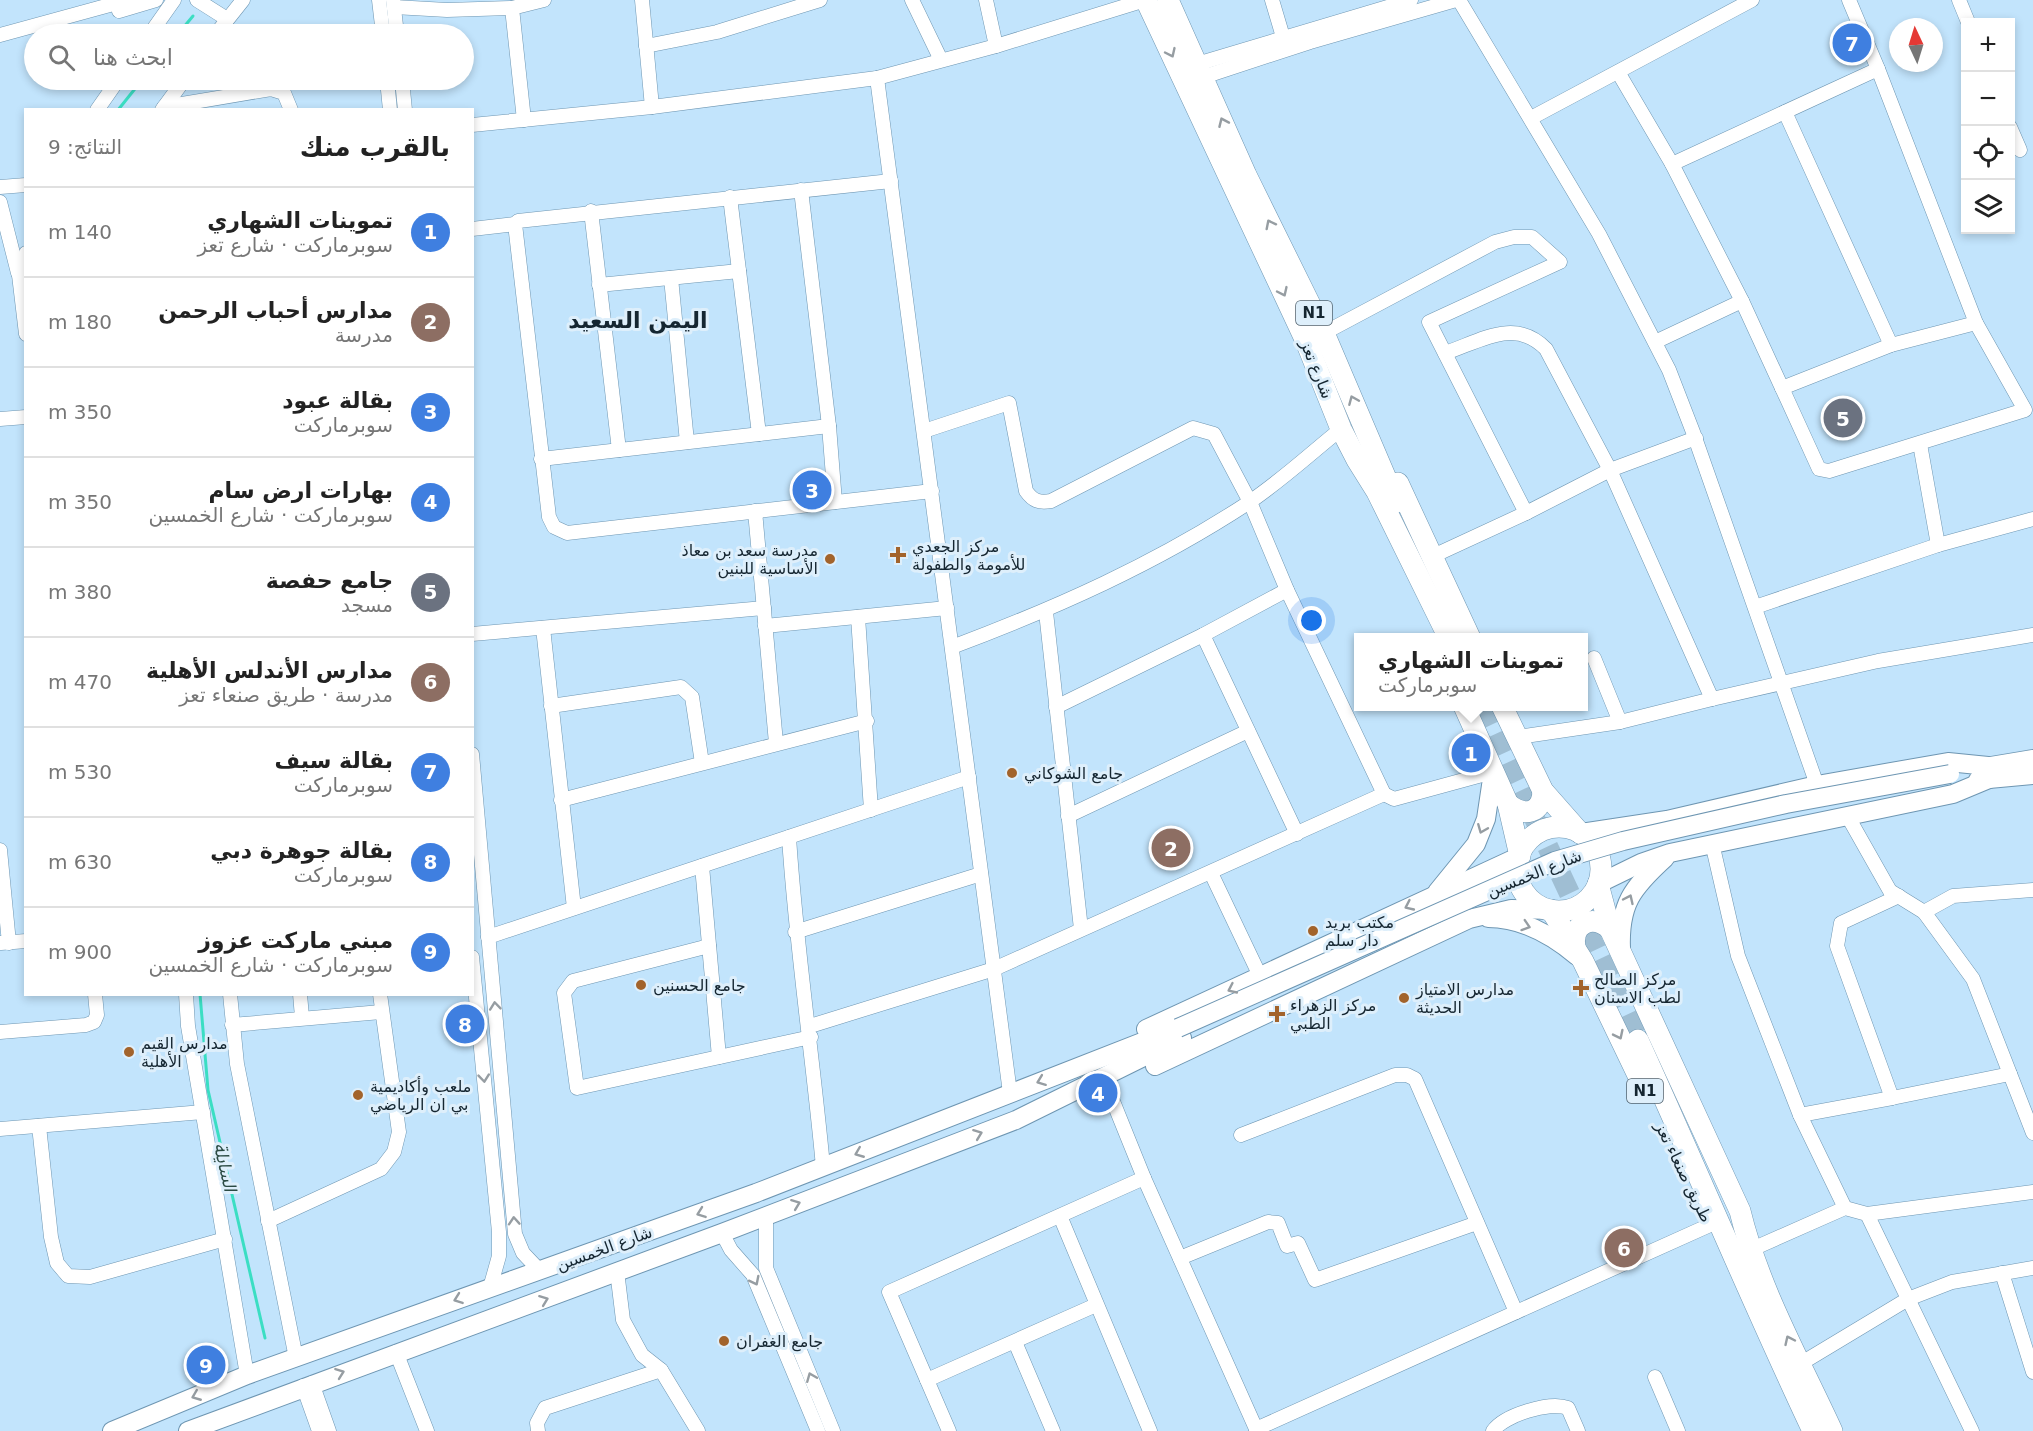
<!DOCTYPE html>
<html lang="ar">
<head>
<meta charset="utf-8">
<style>
  body { margin:0; font-family:"DejaVu Sans","Noto Sans Arabic",sans-serif; background:#f6f6f6; color:#222; direction:rtl }
  .controls { position:absolute; right:18px; top:18px; display:grid; overflow:hidden; border-radius:0px; box-shadow:0 3px 9px #0003 }
  .controls button { width:54px; height:54px; display:grid; place-items:center; padding:0; border:0; border-bottom:2px solid #e0e0e0; background:#fff; color:#222; font:30px sans-serif }
  .compass { position:absolute; left:1889px; top:18px; width:54px; height:54px; border-radius:50%; background:#fff; box-shadow:0 3px 9px #0003; rotate:356deg }
  .you { position:absolute; left:1312px; top:621px; width:21px; height:21px; margin:-15px; border:4px solid #fff; border-radius:50%; background:#1a73e8; box-shadow:0 0 0 9px #1a73e833 }
  .badge { display:grid; place-items:center; width:39px; height:39px; border-radius:50%; background:#7c3aed; color:#fff; font-size:20px; font-weight:700 }
  .pin { position:absolute; translate:-50% -50%; border:3px solid #fff; box-shadow:0 2px 6px #0006 }
  .popup { position:absolute; left:1354px; top:633px; width:234px; height:78px; box-sizing:border-box; display:grid; place-content:center; border-radius:0px; background:#fff; filter:drop-shadow(0 2px 4px #0005); font-size:20px; white-space:nowrap; color:#767676 }
  .popup b { font-size:22px; color:#222 }
  .popup::after { content:''; position:absolute; left:50%; top:100%; margin-left:-12px; border:12px solid transparent; border-top-color:#fff }
  .list { margin:0; padding:0; list-style:none }
  h2 { display:flex; justify-content:space-between; align-items:center; height:78px; margin:0; padding:0 24px; font-size:26px }
  h2 small { font-size:20px; font-weight:400; color:#767676 }
  .list li { display:grid; grid-template-columns:39px 1fr auto; gap:18px; align-items:center; box-sizing:border-box; height:90px; padding:0 24px; border-top:2px solid #e0e0e0 }
  .list b { display:block; font-size:22px; white-space:nowrap }
  .list p { margin:0; font-size:20px; white-space:nowrap; color:#767676 }
  .list em { font-size:20px; font-style:normal; color:#767676 }
  .icon { flex:none; width:33px; height:33px; fill:none; stroke:currentColor; stroke-width:2; stroke-linecap:round; stroke-linejoin:round }
  .map { position:relative; flex:none; width:2033px; height:1431px; overflow:hidden; direction:ltr }
  .search { position:absolute; background:#fff; box-shadow:0 3px 9px #0003; left:24px; top:24px; width:450px; height:66px; display:flex; align-items:center; gap:15px; box-sizing:border-box; padding:0 21px; border-radius:33px; color:#767676; font-size:22px }
  .panel { position:absolute; background:#fff; box-shadow:0 3px 9px #0003; left:24px; top:108px; width:450px; height:888px; border-radius:0px; direction:rtl }
  .map>svg:first-child { display:block }
  .lines { fill:none; stroke-linecap:round; stroke-linejoin:round }
  .stream { stroke:#3bdec3; stroke-width:3 }
  .highway-tunnel { stroke:#9fbed3; stroke-width:21; stroke-dasharray:21 10; stroke-linecap:butt }
  .minor-casing { stroke:#6e96b2; stroke-width:15 }
  .major-casing { stroke:#6e96b2; stroke-width:20 }
  .highway-casing { stroke:#6e96b2; stroke-width:22 }
  .minor { stroke:#fff; stroke-width:14 }
  .major { stroke:#fff; stroke-width:18 }
  .highway { stroke:#fff; stroke-width:21 }
  .major-bridge-casing { stroke:#6e96b2; stroke-width:20; stroke-linecap:butt }
  .major-bridge { stroke:#fff; stroke-width:18 }
  .oneway { stroke:#969da2 }
  .poi-dot { fill:#a2632b; stroke:#deeffb; stroke-width:2 }
  .labels { text-anchor:middle; stroke-width:6; stroke-linejoin:round; paint-order:stroke }
  .shield { fill:#deeffb; stroke:#51626e; stroke-width:1.5 }
  .shield-label { font-size:15px; font-weight:bold; fill:#152631 }
  .street-label { font-size:16px; fill:#152631; stroke:#deeffb }
  .poi-label { font-size:16px; fill:#152631; stroke:#deeffb; text-anchor:start }
  .water-label { font-size:18px; font-style:italic; fill:#2a4a43; stroke:#deeffb }
  .district-label { font-size:22px; font-weight:bold; fill:#152631; stroke:#deeffb }
</style>
</head>
<body>
<div class="map">
<svg width="2033" height="1431" viewBox="0 0 2033 1431">
  <rect width="100%" height="100%" fill="#c2e4fc"/>
  <g class="lines">
    <g class="stream">
      <path d="M178 34 193 16"/>
      <path d="M118 110 142 80"/>
      <path d="M200 994 208 1090 265 1338"/>
    </g>
    <path class="highway-tunnel" d="M1482 706 1638 1040"/>
    <defs>
      <g id="minor">
        <path d="M197 0 227 19"/>
        <path d="M379 0 383 34"/>
        <path d="M393 0 397 34"/>
        <path d="M642 0 652 107"/>
        <path d="M912 0 941 60"/>
        <path d="M986 0 996 46"/>
        <path d="M1272 0 1283 37"/>
        <path d="M1459 0 1599 234 1669 370 1693 432 1817 785"/>
        <path d="M1959 0 1968 22"/>
        <path d="M394 7 447 10 512 8"/>
        <path d="M119 11 156 0"/>
        <path d="M150 34 174 0"/>
        <path d="M216 34 243 0"/>
        <path d="M0 35 128 0"/>
        <path d="M646 46 717 32 820 0"/>
        <path d="M1197 64 1411 0"/>
        <path d="M1618 72 1672 164 1878 69 1849 0"/>
        <path d="M1203 77 1310 42 1456 0"/>
        <path d="M877 78 1010 1093"/>
        <path d="M387 80 390 110"/>
        <path d="M402 80 405 110"/>
        <path d="M164 107 271 89 284 93 291 110"/>
        <path d="M97 110 118 80"/>
        <path d="M162 110 184 80"/>
        <path d="M1785 112 1891 345"/>
        <path d="M1531 118 1752 0"/>
        <path d="M524 120 512 8 544 0"/>
        <path d="M472 125 652 107 877 78 996 46 1145 0"/>
        <path d="M2010 127 2020 150"/>
        <path d="M1672 164 1742 301 1782 388 1891 345 1976 323 1878 69"/>
        <path d="M891 181 518 221 515 224 549 517 554 527 567 533 932 491"/>
        <path d="M0 187 26 185"/>
        <path d="M801 190 829 426 835 502"/>
        <path d="M730 197 759 434"/>
        <path d="M0 202 18 273"/>
        <path d="M591 211 619 450"/>
        <path d="M472 229 515 224"/>
        <path d="M26 253 19 275 26 334"/>
        <path d="M671 278 687 442"/>
        <path d="M599 285 739 271"/>
        <path d="M1324 333 1495 242 1514 237H1532L1560 262 1429 322 1526 513"/>
        <path d="M1655 342 1742 301"/>
        <path d="M1445 353C1481 341 1515 317 1546 349L1610 470 1712 699 1620 722 1594 658"/>
        <path d="M1782 388 1819 469 1829 471 2025 410 1976 323"/>
        <path d="M0 419 26 417"/>
        <path d="M924 431 1009 403 1026 491C1033 501 1039 503 1051 501L1193 428 1214 434 1250 502 1287 590 1384 794 1394 799 1493 772"/>
        <path d="M1920 444 1938 545"/>
        <path d="M541 459 829 426"/>
        <path d="M755 511 776 743"/>
        <path d="M1433 556 1526 513 1610 470 1696 438"/>
        <path d="M1755 607 1938 545 2033 519"/>
        <path d="M1046 612 1081 929"/>
        <path d="M858 617 871 810"/>
        <path d="M765 626 947 608"/>
        <path d="M543 628 574 908"/>
        <path d="M472 634 764 608"/>
        <path d="M1203 635 1297 834"/>
        <path d="M952 647C1056 608 1155 564 1248 503 1281 481 1311 453 1341 429"/>
        <path d="M1712 699 1878 661 2033 635"/>
        <path d="M551 706 681 687 692 697 702 763"/>
        <path d="M1056 707 1203 635 1287 590"/>
        <path d="M1519 740 1525 736 1620 722"/>
        <path d="M472 754 515 1234 523 1253 540 1271"/>
        <path d="M561 800 867 721"/>
        <path d="M1847 815 1890 891 1924 912 1973 979 2033 1133"/>
        <path d="M1068 816 1248 731"/>
        <path d="M789 837C796 948 813 1057 823 1167"/>
        <path d="M1712 843 1738 956 1800 1115"/>
        <path d="M0 850 9 943"/>
        <path d="M702 866 719 1057"/>
        <path d="M1211 873 1260 976"/>
        <path d="M1899 896 1841 923 1837 946 1892 1098 2010 1074"/>
        <path d="M1924 912 1953 896 2033 890"/>
        <path d="M795 932 981 874"/>
        <path d="M488 937 969 777"/>
        <path d="M1 943 26 941"/>
        <path d="M709 946 573 981 564 993 577 1088 811 1037"/>
        <path d="M472 957 499 1232V1256L490 1288"/>
        <path d="M186 994 188 1026 247 1375"/>
        <path d="M230 994 237 1064 296 1358"/>
        <path d="M300 994 302 1017"/>
        <path d="M232 1025 381 1012"/>
        <path d="M810 1026 994 969 1384 794"/>
        <path d="M0 1032 86 1025 94 1022 97 1015 95 994"/>
        <path d="M1104 1079 1144 1178 1257 1431"/>
        <path d="M39 1126 51 1237 57 1263 68 1276 90 1277 225 1239"/>
        <path d="M0 1129 203 1112"/>
        <path d="M1241 1135 1395 1075H1407L1415 1079 1516 1312"/>
        <path d="M1845 1208 1800 1115 1892 1098"/>
        <path d="M1867 1214 1972 1431"/>
        <path d="M766 1215V1268L833 1431"/>
        <path d="M1060 1216 1150 1431"/>
        <path d="M268 1221 381 1169 394 1152 399 1132 380 994"/>
        <path d="M722 1233 731 1250 753 1275 818 1431"/>
        <path d="M1750 1250 1845 1208 1867 1214 2033 1192"/>
        <path d="M1180 1258 1268 1222 1278 1223 1287 1246 1298 1243 1315 1280 1477 1223"/>
        <path d="M617 1271 623 1320 642 1355 661 1370 698 1431"/>
        <path d="M2002 1273 2033 1372"/>
        <path d="M1015 1342 1053 1431"/>
        <path d="M396 1352 427 1431"/>
        <path d="M1800 1364 1908 1299 1952 1282 2033 1268"/>
        <path d="M1655 1377 1678 1431"/>
        <path d="M927 1380 1096 1305"/>
        <path d="M312 1383 329 1431"/>
        <path d="M303 1386 319 1431"/>
        <path d="M1256 1429 1710 1225"/>
        <path d="M538 1431 537 1423 545 1408 661 1370"/>
        <path d="M949 1431 889 1292 1144 1178"/>
        <path d="M1493 1431C1504 1415 1550 1401 1568 1408L1578 1431"/>
      </g>
      <g id="major">
        <path d="M1979 768 2033 759"/>
        <path d="M1978 780 2033 775"/>
        <path d="M1581 833 1667 820 1817 785 1948 762 1988 766"/>
        <path d="M1598 884 1641 863 1670 853 1953 794 1989 779"/>
        <path d="M1437 892 1476 844 1486 819 1493 772"/>
        <path d="M1488 918C1522 918 1552 935 1577 956"/>
        <path d="M1621 950C1619 904 1632 888 1665 858"/>
        <path d="M1146 1029 1520 856"/>
        <path d="M1155 1066 1469 919 1511 909 1551 910"/>
        <path d="M112 1431 247 1375 756 1193 1178 1028"/>
        <path d="M188 1431 722 1233 1016 1120 1182 1038"/>
      </g>
      <g id="highway">
        <path d="M1146 0 1305 339 1341 429 1357 460 1377 492 1449 638"/>
        <path d="M1168 0 1246 175 1324 333 1396 502"/>
        <path d="M1398 483 1470 638"/>
        <path d="M1464 706 1508 804 1520 856"/>
        <path d="M1502 706 1543 791 1580 833"/>
        <path d="M1508 804C1524 817 1542 814 1543 791"/>
        <circle cx="1559" cy="869" r="42"/>
        <path d="M1598 884 1610 929 1740 1211C1759 1289 1799 1359 1832 1431"/>
        <path d="M1551 910 1583 961 1646 1092"/>
        <path d="M1575 947C1571 924 1592 913 1610 929"/>
        <path d="M1638 1040C1697 1170 1752 1302 1813 1431"/>
      </g>
    </defs>
    <use href="#minor" class="minor-casing"/>
    <use href="#major" class="major-casing"/>
    <use href="#highway" class="highway-casing"/>
    <use href="#minor" class="minor"/>
    <use href="#major" class="major"/>
    <use href="#highway" class="highway"/>
    <defs>
      <path id="major-bridge" d="M1178 1028 1555 861 1623 841 1786 804 1950 774"/>
    </defs>
    <use href="#major-bridge" class="major-bridge-casing"/>
    <use href="#major-bridge" class="major-bridge"/>
  </g>
  <defs><path id="oneway-chevron" d="M-2-3.5L2.5 0L-2 3.5" fill="none" stroke-width="1.6" stroke-linecap="round" stroke-linejoin="round" transform="scale(1.5)"/></defs>
  <g class="oneway">
    <use href="#oneway-chevron" transform="translate(1171 53) rotate(65)"/>
    <use href="#oneway-chevron" transform="translate(1223 122) rotate(-114)"/>
    <use href="#oneway-chevron" transform="translate(1270 224) rotate(-117)"/>
    <use href="#oneway-chevron" transform="translate(1283 292) rotate(65)"/>
    <use href="#oneway-chevron" transform="translate(1353 400) rotate(-113)"/>
    <use href="#oneway-chevron" transform="translate(1482 829) rotate(112)"/>
    <use href="#oneway-chevron" transform="translate(1629 899) rotate(-65)"/>
    <use href="#oneway-chevron" transform="translate(1409 906) rotate(155)"/>
    <use href="#oneway-chevron" transform="translate(1526 926) rotate(18)"/>
    <use href="#oneway-chevron" transform="translate(1232 989) rotate(155)"/>
    <use href="#oneway-chevron" transform="translate(495 1006) rotate(-96)"/>
    <use href="#oneway-chevron" transform="translate(1619 1035) rotate(64)"/>
    <use href="#oneway-chevron" transform="translate(484 1078) rotate(84)"/>
    <use href="#oneway-chevron" transform="translate(1041 1081) rotate(159)"/>
    <use href="#oneway-chevron" transform="translate(978 1134) rotate(-21)"/>
    <use href="#oneway-chevron" transform="translate(859 1153) rotate(158)"/>
    <use href="#oneway-chevron" transform="translate(796 1204) rotate(-21)"/>
    <use href="#oneway-chevron" transform="translate(701 1213) rotate(160)"/>
    <use href="#oneway-chevron" transform="translate(514 1221) rotate(-94)"/>
    <use href="#oneway-chevron" transform="translate(755 1281) rotate(63)"/>
    <use href="#oneway-chevron" transform="translate(458 1299) rotate(160)"/>
    <use href="#oneway-chevron" transform="translate(544 1300) rotate(-21)"/>
    <use href="#oneway-chevron" transform="translate(1789 1340) rotate(-115)"/>
    <use href="#oneway-chevron" transform="translate(340 1373) rotate(-20)"/>
    <use href="#oneway-chevron" transform="translate(811 1377) rotate(-112)"/>
    <use href="#oneway-chevron" transform="translate(196 1396) rotate(158)"/>
  </g>
  <g class="poi-dot">
    <path d="M895 546h6v6h6v6h-6v6h-6v-6h-6v-6h6z"/>
    <circle cx="830" cy="559" r="6"/>
    <circle cx="1012" cy="773" r="6"/>
    <circle cx="1313" cy="931" r="6"/>
    <circle cx="641" cy="985" r="6"/>
    <path d="M1578 979h6v6h6v6h-6v6h-6v-6h-6v-6h6z"/>
    <circle cx="1404" cy="998" r="6"/>
    <path d="M1274 1005h6v6h6v6h-6v6h-6v-6h-6v-6h6z"/>
    <circle cx="129" cy="1052" r="6"/>
    <circle cx="358" cy="1095" r="6"/>
    <circle cx="724" cy="1341" r="6"/>
  </g>
  <g class="labels">
    <g class="shield">
      <rect x="1296" y="301" width="36" height="24" rx="4.5"/>
      <rect x="1627" y="1079" width="36" height="24" rx="4.5"/>
    </g>
    <g class="shield-label">
      <text x="1314" y="318">N1</text>
      <text x="1645" y="1096">N1</text>
    </g>
    <g class="street-label">
      <text transform="translate(1317 369) rotate(68)" y="6">شارع تعز</text>
      <text transform="translate(1534 873) rotate(-22)" y="6">شارع الخمسين</text>
      <text transform="translate(1684 1172) rotate(64)" y="6">طريق صنعاء تعز</text>
      <text transform="translate(604 1248) rotate(-20)" y="6">شارع الخمسين</text>
    </g>
    <g class="poi-label">
      <text x="912" y="552">مركز الجعدي<tspan x="912" dy="18">للأمومة والطفولة</tspan></text>
      <text x="818" y="556" text-anchor="end">مدرسة سعد بن معاذ<tspan x="818" dy="18">الأساسية للبنين</tspan></text>
      <text x="1024" y="779">جامع الشوكاني</text>
      <text x="1325" y="928">مكتب بريد<tspan x="1325" dy="18">دار سلم</tspan></text>
      <text x="1594" y="985">مركز الصالح<tspan x="1594" dy="18">لطب الاسنان</tspan></text>
      <text x="653" y="991">جامع الحسنين</text>
      <text x="1416" y="995">مدارس الامتياز<tspan x="1416" dy="18">الحديثة</tspan></text>
      <text x="1290" y="1011">مركز الزهراء<tspan x="1290" dy="18">الطبي</tspan></text>
      <text x="141" y="1049">مدارس القيم<tspan x="141" dy="18">الأهلية</tspan></text>
      <text x="370" y="1092">ملعب وأكاديمية<tspan x="370" dy="18">بي ان الرياضي</tspan></text>
      <text x="736" y="1347">جامع الغفران</text>
    </g>
    <g class="water-label">
      <text transform="translate(225 1167) rotate(77)" y="6">السايلة</text>
    </g>
    <g class="district-label">
      <text x="638" y="328">اليمن السعيد</text>
    </g>
  </g>
</svg>
<div class="controls">
<button>+</button>
<button>−</button>
<button><svg class="icon" aria-label="locate" viewBox="0 0 24 24"><circle cx="12" cy="12" r="6"/><path d="M12 2v4M12 18v4M2 12h4M18 12h4"/></svg></button>
<button><svg class="icon" aria-label="layers" viewBox="0 0 24 24"><path d="M12 4l9 5-9 5-9-5zM3 14l9 5 9-5"/></svg></button>
</div>
<svg class="compass" viewBox="-18 -18 36 36"><path d="M0-13l5 13h-10z" fill="#e53935"/><path d="M0 13l5-13h-10z" fill="#767676"/></svg>
<div class="you"></div>
<div class="pin badge" style="left:1471px;top:753px;background:#3f7fe0">1</div>
<div class="popup"><b>تموينات الشهاري</b>سوبرماركت</div>
<div class="pin badge" style="left:1171px;top:848px;background:#8d6e63">2</div>
<div class="pin badge" style="left:812px;top:490px;background:#3f7fe0">3</div>
<div class="pin badge" style="left:1098px;top:1093px;background:#3f7fe0">4</div>
<div class="pin badge" style="left:1843px;top:418px;background:#6b7280">5</div>
<div class="pin badge" style="left:1624px;top:1248px;background:#8d6e63">6</div>
<div class="pin badge" style="left:1852px;top:43px;background:#3f7fe0">7</div>
<div class="pin badge" style="left:465px;top:1024px;background:#3f7fe0">8</div>
<div class="pin badge" style="left:206px;top:1365px;background:#3f7fe0">9</div>
<div class="search"><svg class="icon" aria-label="search" viewBox="0 0 24 24"><circle cx="10" cy="10" r="6"/><path d="M15 15l6 6"/></svg>ابحث هنا</div>
<section class="panel">
<h2>بالقرب منك<small>النتائج: 9</small></h2>
<ul class="list">
<li><span class="badge" style="background:#3f7fe0">1</span><div><b>تموينات الشهاري</b><p>سوبرماركت · شارع تعز</p></div><em>140 m</em></li>
<li><span class="badge" style="background:#8d6e63">2</span><div><b>مدارس أحباب الرحمن</b><p>مدرسة</p></div><em>180 m</em></li>
<li><span class="badge" style="background:#3f7fe0">3</span><div><b>بقالة عبود</b><p>سوبرماركت</p></div><em>350 m</em></li>
<li><span class="badge" style="background:#3f7fe0">4</span><div><b>بهارات ارض سام</b><p>سوبرماركت · شارع الخمسين</p></div><em>350 m</em></li>
<li><span class="badge" style="background:#6b7280">5</span><div><b>جامع حفصة</b><p>مسجد</p></div><em>380 m</em></li>
<li><span class="badge" style="background:#8d6e63">6</span><div><b>مدارس الأندلس الأهلية</b><p>مدرسة · طريق صنعاء تعز</p></div><em>470 m</em></li>
<li><span class="badge" style="background:#3f7fe0">7</span><div><b>بقالة سيف</b><p>سوبرماركت</p></div><em>530 m</em></li>
<li><span class="badge" style="background:#3f7fe0">8</span><div><b>بقالة جوهرة دبي</b><p>سوبرماركت</p></div><em>630 m</em></li>
<li><span class="badge" style="background:#3f7fe0">9</span><div><b>مبني ماركت عزوز</b><p>سوبرماركت · شارع الخمسين</p></div><em>900 m</em></li>
</ul>
</section>
</div>
</body>
</html>
